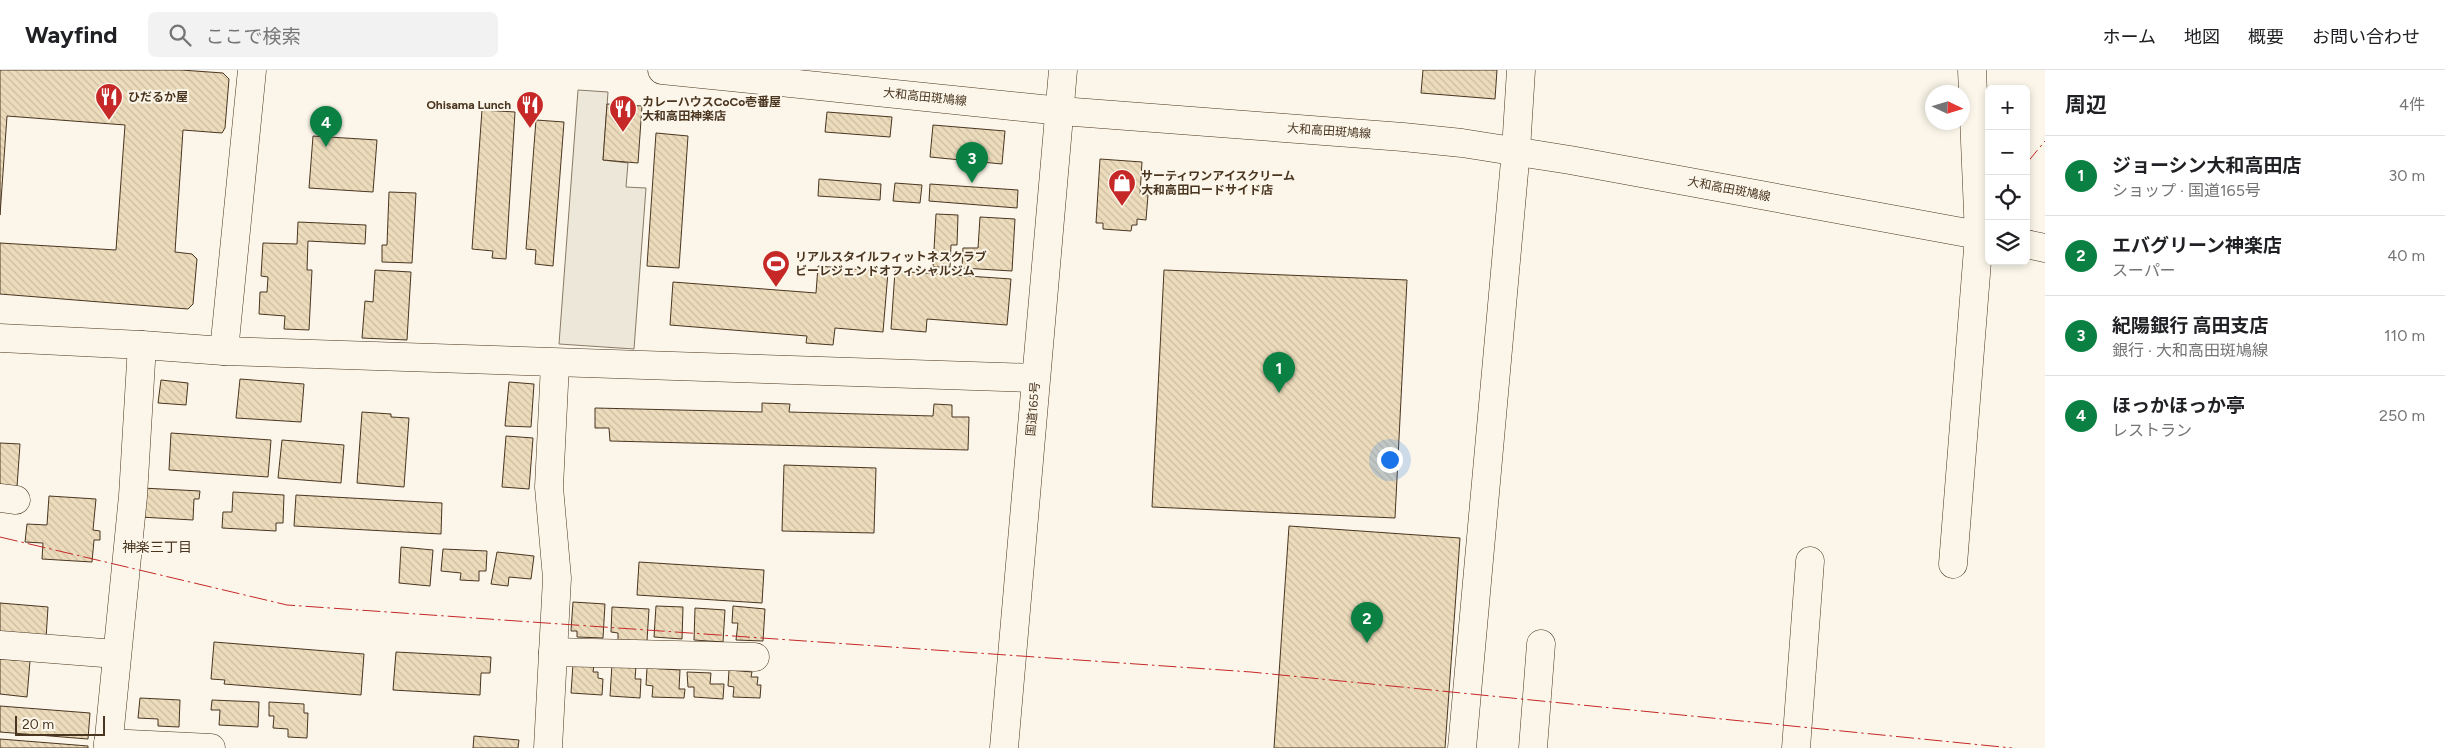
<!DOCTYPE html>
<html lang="ja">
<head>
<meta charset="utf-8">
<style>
  body { margin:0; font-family:Figtree,"Noto Sans JP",sans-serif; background:#f2f2f2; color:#202124 }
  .controls { position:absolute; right:15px; top:15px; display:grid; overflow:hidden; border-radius:8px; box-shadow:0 2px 8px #0003 }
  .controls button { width:45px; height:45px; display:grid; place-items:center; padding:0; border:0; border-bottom:1px solid #e0e0e0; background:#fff; color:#202124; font:25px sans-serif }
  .compass { position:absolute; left:1925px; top:15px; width:45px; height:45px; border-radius:50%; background:#fff; box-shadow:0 2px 8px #0003; rotate:94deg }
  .scale { position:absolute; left:15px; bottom:12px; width:90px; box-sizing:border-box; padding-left:5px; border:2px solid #4a3520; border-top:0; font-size:14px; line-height:18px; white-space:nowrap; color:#4a3520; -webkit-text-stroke:4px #fbf6e9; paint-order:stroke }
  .you { position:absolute; left:1389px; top:389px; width:18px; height:18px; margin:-12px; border:4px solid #fff; border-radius:50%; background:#1a73e8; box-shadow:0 0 0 8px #1a73e833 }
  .badge { display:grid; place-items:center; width:32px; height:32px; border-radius:50%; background:#0b8043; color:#fff; font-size:16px; font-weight:700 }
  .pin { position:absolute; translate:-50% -41px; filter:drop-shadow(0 1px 2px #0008) }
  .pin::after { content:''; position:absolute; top:26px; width:18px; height:15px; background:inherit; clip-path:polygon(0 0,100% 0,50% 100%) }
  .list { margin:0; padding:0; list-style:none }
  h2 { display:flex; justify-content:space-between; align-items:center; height:65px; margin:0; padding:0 20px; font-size:21px }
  h2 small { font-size:16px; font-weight:400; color:#757577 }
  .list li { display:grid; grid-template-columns:32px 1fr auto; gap:15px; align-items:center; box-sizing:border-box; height:80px; padding:0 20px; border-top:1px solid #e0e0e0 }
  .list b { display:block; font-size:19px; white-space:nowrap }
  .list p { margin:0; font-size:16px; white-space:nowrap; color:#757577 }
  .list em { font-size:16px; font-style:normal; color:#757577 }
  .icon { flex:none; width:28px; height:28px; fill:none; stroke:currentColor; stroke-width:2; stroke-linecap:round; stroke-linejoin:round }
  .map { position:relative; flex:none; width:2045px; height:678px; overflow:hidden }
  header { display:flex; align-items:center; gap:30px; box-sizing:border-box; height:70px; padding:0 25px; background:#fff; border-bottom:1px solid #e0e0e0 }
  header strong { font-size:24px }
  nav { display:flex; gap:28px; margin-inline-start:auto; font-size:18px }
  .search { width:350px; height:45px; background:#f2f2f2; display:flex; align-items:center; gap:12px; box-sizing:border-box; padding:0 18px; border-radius:8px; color:#757577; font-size:19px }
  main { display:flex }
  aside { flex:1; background:#fff }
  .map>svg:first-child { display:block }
  .parking { fill:#ede7d9; stroke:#887966 }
  .building { fill:url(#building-back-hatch); stroke:#4a3520 }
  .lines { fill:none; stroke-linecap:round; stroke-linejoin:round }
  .minor-casing { stroke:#4a3520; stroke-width:29 }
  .major-casing { stroke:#4a3520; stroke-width:29 }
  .highway-casing { stroke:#4a3520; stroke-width:29 }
  .minor { stroke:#fbf6e9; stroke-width:28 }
  .major { stroke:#fbf6e9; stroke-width:28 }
  .highway { stroke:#fbf6e9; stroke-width:28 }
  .power { stroke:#c62828; stroke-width:1; stroke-dasharray:18 4 2.5 4; stroke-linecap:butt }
  .labels { text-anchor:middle; stroke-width:4; stroke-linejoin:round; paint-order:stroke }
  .poi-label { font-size:12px; font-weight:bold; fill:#4a3520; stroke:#fbf6e9; text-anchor:start }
  .street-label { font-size:12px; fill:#4a3520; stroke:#fbf6e9 }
  .neighbourhood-label { font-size:14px; fill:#4a3520; stroke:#fbf6e9 }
</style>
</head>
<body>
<header>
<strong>Wayfind</strong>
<div class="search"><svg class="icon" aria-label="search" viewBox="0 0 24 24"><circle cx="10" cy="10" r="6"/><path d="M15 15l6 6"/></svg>ここで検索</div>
<nav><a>ホーム</a><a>地図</a><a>概要</a><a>お問い合わせ</a></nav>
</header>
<main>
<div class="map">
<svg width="2045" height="678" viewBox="0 0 2045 678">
  <defs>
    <pattern id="building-back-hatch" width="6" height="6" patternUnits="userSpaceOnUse" patternTransform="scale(1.25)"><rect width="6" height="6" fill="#ecdcbc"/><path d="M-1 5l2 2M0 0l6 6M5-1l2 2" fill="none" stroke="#ccbda1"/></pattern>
  </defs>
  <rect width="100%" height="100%" fill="#fbf6e9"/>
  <path class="parking" d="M578 20 608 22 603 90 628 93 626 117 646 118 634 279 559 274Z"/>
  <g class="building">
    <path d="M0 0H181L223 3 229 9 225 58 222 63 183 60 175 182 192 184 197 189 193 234 188 239 0 224V173L116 180 125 55 7 46 0 145Z"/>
    <path d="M1423 0H1497L1495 29 1421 23Z"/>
    <path d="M607 34 642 36 638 93 603 90Z"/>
    <path d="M482 40 515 42 506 189 492 188 493 181 472 179Z"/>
    <path d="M827 42 892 47 890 67 825 62Z"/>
    <path d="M536 50 564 52 553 196 535 194 536 180 526 179Z"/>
    <path d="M933 55 1005 61 1002 94 930 87Z"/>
    <path d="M656 63 688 66 679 198 647 196Z"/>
    <path d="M313 66 377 70 373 122 309 118Z"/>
    <path d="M1100 89 1142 92 1140 124 1148 125 1146 150 1137 149V155H1132L1131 161 1103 159V153H1096Z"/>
    <path d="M819 109 881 114 880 130 818 126Z"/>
    <path d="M895 113 922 115 920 133 893 131Z"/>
    <path d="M930 114 1018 120 1017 138 929 131Z"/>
    <path d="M389 122 416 123 412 193 382 192V175H387Z"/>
    <path d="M936 144 958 145 957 175H951L950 197H933Z"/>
    <path d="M980 147 1015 149 1012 201 962 198 963 178H978Z"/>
    <path d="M298 152 366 155 365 174 308 171 307 200H312L309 260 284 259 285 246 259 244 260 222H267L268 207 261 206 263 173 297 174Z"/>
    <path d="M818 196 888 202 883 262 835 258 833 275 806 273 807 266 670 255 673 212 816 223Z"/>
    <path d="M375 200 411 202 407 270 362 268 365 231 373 232Z"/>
    <path d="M1164 200 1407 210 1395 448 1152 437Z"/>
    <path d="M895 201 1011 209 1007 255 927 249 926 262 891 259Z"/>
    <path d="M240 309 304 314 301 352 236 348Z"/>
    <path d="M161 310 188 313 186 335 158 333Z"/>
    <path d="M509 312 534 314 531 357 505 356Z"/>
    <path d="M762 333 790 334 789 342 933 346 934 334 952 335V347H969L968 380 610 371 609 358H595V338L762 342Z"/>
    <path d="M362 342 391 344V347L409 348 404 417 357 413Z"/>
    <path d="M171 363 271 370 268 407 169 400Z"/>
    <path d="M506 366 533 368 529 419 502 417Z"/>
    <path d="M282 370 344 375 341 413 278 408Z"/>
    <path d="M0 373 20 374 17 417 0 416Z"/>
    <path d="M784 395 876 398 874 463 782 461Z"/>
    <path d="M142 418 200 421 199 429H194L193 450 140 447Z"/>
    <path d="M233 422 284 425 283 453H276V461L222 458 223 442H232Z"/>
    <path d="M296 425 442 433 441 464 294 456Z"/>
    <path d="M49 426 96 429 93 460 100 461V470H94L92 492 42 489 43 473 25 472 27 454 47 455Z"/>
    <path d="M1289 456 1460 468 1445 678H1274Z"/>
    <path d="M401 477 433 480 430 516 399 513Z"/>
    <path d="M443 479 487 481 486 501H479V511L460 510 461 503 441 501Z"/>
    <path d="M497 482 534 486 531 509 509 507 508 516 491 514Z"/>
    <path d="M639 492 764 500 762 533 637 525Z"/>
    <path d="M573 532 605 534 603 568 577 567V561H571Z"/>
    <path d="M0 533 48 537 46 569 0 565Z"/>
    <path d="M656 536 683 537 682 569 654 567Z"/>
    <path d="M733 536 765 539 763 571 736 570 738 553H732Z"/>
    <path d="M612 537 649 539 647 571 618 570V563L611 562Z"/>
    <path d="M695 538 725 540 723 572 694 570Z"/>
    <path d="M214 572 364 584 361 625 224 614 225 610 211 609Z"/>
    <path d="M396 582 491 587 490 603H481L480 625 393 620Z"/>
    <path d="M0 589 30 591 27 627 0 624Z"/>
    <path d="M573 594 594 595 593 602H598V608L603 609 602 625 571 623Z"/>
    <path d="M612 594 636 596 635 609H641L640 628 610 626Z"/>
    <path d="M647 598 680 600 679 619H685L684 628 652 627 653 616 646 615Z"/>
    <path d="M729 600 752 602 751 607H758L757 615H761L760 628 733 627 734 617 728 616Z"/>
    <path d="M687 602 711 603 710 614H724L723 629 694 627V617H688Z"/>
    <path d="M140 628 180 630 179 657 158 656V649L138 648Z"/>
    <path d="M212 630 259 632 258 657 219 655 220 640H211Z"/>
    <path d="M269 632 304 634V643H308L307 668 288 667V659L273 658 274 646H269Z"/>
    <path d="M0 636 90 643 88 669 0 662Z"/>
    <path d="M474 666 519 670 518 678H473Z"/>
    <path d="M0 669 88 676V678H0Z"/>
  </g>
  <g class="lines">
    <defs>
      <g id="minor">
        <path d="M0 268 142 275 224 281 1035 308"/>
        <path d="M224 281 252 0"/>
        <path d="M0 428 16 430"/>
        <path d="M1953 494 1979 166 1972 0"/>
        <path d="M0 575 116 584"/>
        <path d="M553 582 755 587"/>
        <path d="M108 673 211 678"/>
        <path d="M108 678 133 426 142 275"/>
        <path d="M548 678 557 508 549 417 555 294"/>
        <path d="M1462 678 1516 80 1521 0"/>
        <path d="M1533 678 1541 574"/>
        <path d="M1796 678 1810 491"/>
      </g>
      <g id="major">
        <path d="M662 0 1061 41 1403 67 1462 73 1570 90 1989 167"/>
        <path d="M2026 174 2045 178"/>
      </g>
      <path id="highway" d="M1004 678 1063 0"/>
    </defs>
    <use href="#minor" class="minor-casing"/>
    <use href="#major" class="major-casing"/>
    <use href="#highway" class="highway-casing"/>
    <use href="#minor" class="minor"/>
    <use href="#major" class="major"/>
    <use href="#highway" class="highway"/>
    <g class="power">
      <path d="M2026 94 2045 71"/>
      <path d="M0 467 287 535 1251 602 2012 678"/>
    </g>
  </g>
  <defs>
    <symbol id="restaurant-pin" viewBox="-11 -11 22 30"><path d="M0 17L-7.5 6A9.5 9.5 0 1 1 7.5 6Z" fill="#c62828" stroke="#fbf6e9"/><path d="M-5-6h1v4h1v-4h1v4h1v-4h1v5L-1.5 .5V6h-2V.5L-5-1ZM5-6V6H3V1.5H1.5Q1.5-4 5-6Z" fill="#fff"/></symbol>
    <symbol id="shop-pin" viewBox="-11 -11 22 30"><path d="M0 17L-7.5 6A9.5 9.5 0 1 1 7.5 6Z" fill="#c62828" stroke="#fbf6e9"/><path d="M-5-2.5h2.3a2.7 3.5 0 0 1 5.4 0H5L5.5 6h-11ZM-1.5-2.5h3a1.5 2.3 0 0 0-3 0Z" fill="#fff"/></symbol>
    <symbol id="stadium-pin" viewBox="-11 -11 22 30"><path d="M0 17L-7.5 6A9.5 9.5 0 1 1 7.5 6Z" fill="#c62828" stroke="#fbf6e9"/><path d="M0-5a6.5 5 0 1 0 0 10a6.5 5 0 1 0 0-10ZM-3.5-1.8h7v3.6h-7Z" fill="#fff"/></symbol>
  </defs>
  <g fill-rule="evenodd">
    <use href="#restaurant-pin" x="93" y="11" width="32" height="43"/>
    <use href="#restaurant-pin" x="514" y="19" width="32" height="43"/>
    <use href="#restaurant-pin" x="607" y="23" width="32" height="43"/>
    <use href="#shop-pin" x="1106" y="97" width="32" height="43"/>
    <use href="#stadium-pin" x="760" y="178" width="32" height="43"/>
  </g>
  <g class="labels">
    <g class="poi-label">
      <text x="128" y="31">ひだるか屋</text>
      <text x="642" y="36">カレーハウスCoCo壱番屋<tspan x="642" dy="14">大和高田神楽店</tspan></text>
      <text x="511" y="39" text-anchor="end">Ohisama Lunch</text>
      <text x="1141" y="110">サーティワンアイスクリーム<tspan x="1141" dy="14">大和高田ロードサイド店</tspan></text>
      <text x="795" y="191">リアルスタイルフィットネスクラブ<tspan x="795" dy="14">ビーレジェンドオフィシャルジム</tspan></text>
    </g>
    <g class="street-label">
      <text transform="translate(925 27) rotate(6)" y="4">大和高田斑鳩線</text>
      <text transform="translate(1329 61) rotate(4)" y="4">大和高田斑鳩線</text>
      <text transform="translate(1729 119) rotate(11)" y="4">大和高田斑鳩線</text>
      <text transform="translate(1033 339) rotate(-85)" y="4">国道165号</text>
    </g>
    <g class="neighbourhood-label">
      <text x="157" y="482">神楽三丁目</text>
    </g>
  </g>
</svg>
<div class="controls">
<button>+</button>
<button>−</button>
<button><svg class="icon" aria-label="locate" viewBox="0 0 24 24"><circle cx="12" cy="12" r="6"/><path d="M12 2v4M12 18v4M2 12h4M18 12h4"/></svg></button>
<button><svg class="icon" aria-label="layers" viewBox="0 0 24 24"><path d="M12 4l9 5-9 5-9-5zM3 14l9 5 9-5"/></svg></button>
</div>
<svg class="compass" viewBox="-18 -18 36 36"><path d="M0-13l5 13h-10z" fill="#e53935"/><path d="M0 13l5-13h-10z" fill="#757577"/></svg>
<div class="scale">20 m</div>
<div class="you"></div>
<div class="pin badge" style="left:1279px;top:323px">1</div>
<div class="pin badge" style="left:1367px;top:573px">2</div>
<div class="pin badge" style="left:972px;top:113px">3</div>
<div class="pin badge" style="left:326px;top:77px">4</div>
</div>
<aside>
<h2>周辺<small>4件</small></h2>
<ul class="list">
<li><span class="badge">1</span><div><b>ジョーシン大和高田店</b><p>ショップ · 国道165号</p></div><em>30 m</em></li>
<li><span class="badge">2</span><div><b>エバグリーン神楽店</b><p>スーパー</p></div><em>40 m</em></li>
<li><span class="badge">3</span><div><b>紀陽銀行 高田支店</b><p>銀行 · 大和高田斑鳩線</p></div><em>110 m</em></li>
<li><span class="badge">4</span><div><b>ほっかほっか亭</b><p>レストラン</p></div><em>250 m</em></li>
</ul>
</aside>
</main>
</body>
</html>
